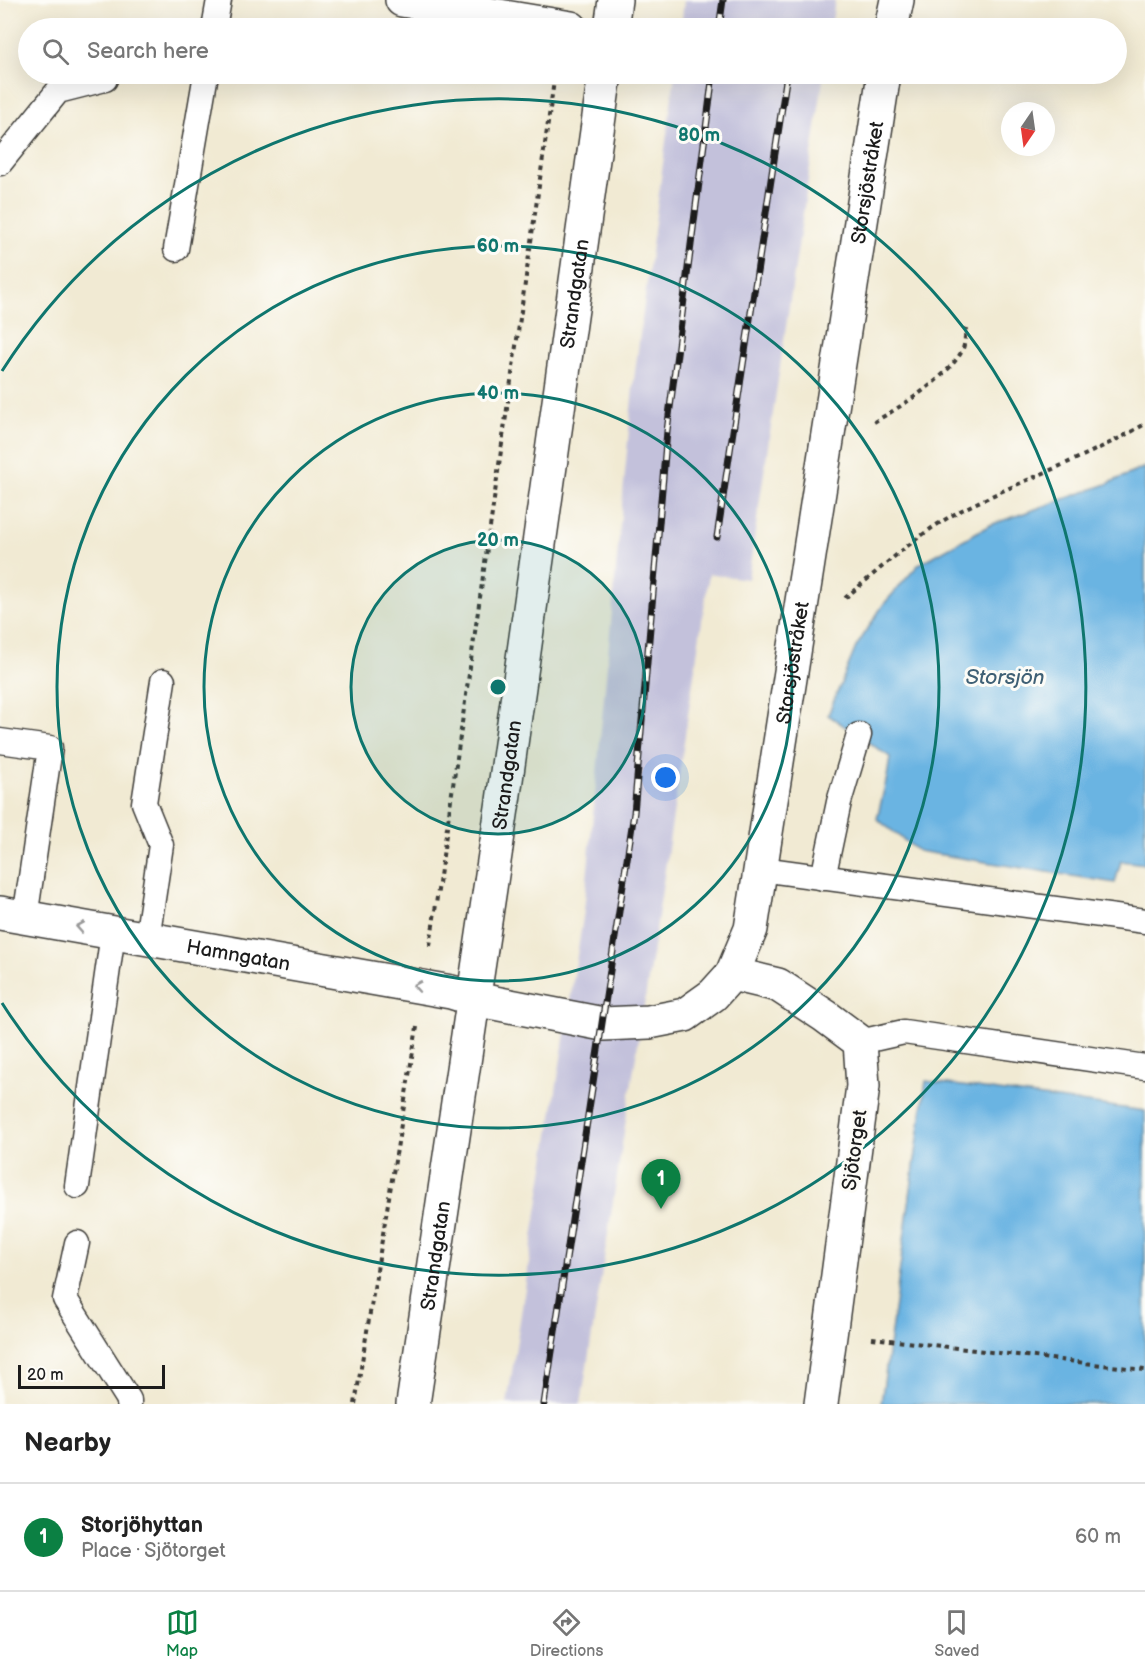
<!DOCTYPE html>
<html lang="en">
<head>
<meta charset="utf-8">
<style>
  body { margin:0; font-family:"Balsamiq Sans",sans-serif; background:#f6f6f6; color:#222 }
  .compass { position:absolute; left:1001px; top:102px; width:54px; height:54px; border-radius:50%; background:#fff; box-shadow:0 6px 24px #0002; rotate:193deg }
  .scale { position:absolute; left:18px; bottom:15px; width:147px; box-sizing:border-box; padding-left:6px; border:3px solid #1c1c1c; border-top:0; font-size:16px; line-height:21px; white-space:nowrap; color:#1c1c1c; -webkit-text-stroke:4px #fdfcf7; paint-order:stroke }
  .you { position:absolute; left:666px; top:778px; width:21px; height:21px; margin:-15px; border:4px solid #fff; border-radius:50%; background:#1a73e8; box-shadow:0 0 0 9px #1a73e833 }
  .badge { display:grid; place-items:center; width:39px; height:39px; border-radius:50%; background:#0b8043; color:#fff; font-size:20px; font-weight:700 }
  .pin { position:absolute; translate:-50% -50px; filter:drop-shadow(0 2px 3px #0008) }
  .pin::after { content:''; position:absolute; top:32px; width:21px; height:18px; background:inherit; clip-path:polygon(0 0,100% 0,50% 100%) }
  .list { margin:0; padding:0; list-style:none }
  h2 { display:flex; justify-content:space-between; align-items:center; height:78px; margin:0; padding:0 24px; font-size:26px }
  h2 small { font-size:20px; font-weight:400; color:#767676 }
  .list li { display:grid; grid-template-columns:39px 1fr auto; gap:18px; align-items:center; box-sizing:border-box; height:108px; padding:0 24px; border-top:2px solid #e0e0e0 }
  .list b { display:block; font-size:22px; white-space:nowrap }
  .list p { margin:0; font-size:20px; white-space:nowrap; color:#767676 }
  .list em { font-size:20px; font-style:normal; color:#767676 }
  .icon { flex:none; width:33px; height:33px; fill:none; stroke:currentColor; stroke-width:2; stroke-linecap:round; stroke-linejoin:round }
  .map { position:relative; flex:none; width:1145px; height:1404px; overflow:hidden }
  .search { position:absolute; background:#fff; box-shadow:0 6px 24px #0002; left:18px; right:18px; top:18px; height:66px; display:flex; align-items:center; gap:15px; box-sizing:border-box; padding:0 21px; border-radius:33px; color:#767676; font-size:22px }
  .sheet { height:186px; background:#fff }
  nav { display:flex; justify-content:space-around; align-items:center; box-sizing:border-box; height:84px; border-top:2px solid #e0e0e0; background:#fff; font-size:16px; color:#767676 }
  nav a { display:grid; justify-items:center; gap:3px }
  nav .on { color:#0b8043 }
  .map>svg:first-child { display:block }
  .industrial { fill:#c3c1db }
  .water { fill:#6ab4e2; stroke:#43687f; stroke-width:1.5 }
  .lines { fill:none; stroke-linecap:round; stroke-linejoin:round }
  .lane-casing { stroke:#3c3b37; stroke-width:27 }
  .street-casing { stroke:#3c3b37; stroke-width:36 }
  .secondary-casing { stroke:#3c3b37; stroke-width:36 }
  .path { stroke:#3c3b37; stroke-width:4; stroke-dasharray:4.5 4.5; stroke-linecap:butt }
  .lane { stroke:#fff; stroke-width:24 }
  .street { stroke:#fff; stroke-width:33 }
  .secondary { stroke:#fff; stroke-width:33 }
  .rail-casing { stroke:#1c1c1c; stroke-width:7 }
  .rail { stroke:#fdfcf7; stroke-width:4.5; stroke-dasharray:14; stroke-linecap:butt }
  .oneway { stroke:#999 }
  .ring { fill:none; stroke:#0f766e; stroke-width:3 }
  .labels { text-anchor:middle; stroke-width:6; stroke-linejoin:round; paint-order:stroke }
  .street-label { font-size:20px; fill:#1c1c1c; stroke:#fdfcf7 }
  .water-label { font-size:21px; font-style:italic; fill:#3f6075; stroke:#fdfcf7 }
  .centre { fill:#0f766e; stroke:#fdfcf7; stroke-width:3 }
  .ring-label { font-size:18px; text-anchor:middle; font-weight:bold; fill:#0f766e; stroke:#fdfcf7; stroke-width:6; stroke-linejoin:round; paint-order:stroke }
</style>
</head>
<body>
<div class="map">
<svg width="1145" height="1404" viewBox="0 0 1145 1404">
  <rect width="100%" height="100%" fill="#fdfcf7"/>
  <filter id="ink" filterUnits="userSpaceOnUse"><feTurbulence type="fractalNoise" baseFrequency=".0167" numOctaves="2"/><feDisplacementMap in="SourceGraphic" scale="12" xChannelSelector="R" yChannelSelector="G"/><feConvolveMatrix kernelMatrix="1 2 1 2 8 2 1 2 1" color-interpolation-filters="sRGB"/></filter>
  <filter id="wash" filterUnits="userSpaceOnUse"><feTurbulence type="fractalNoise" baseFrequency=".008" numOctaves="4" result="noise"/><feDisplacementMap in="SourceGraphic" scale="24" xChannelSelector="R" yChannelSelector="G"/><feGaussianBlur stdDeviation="1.35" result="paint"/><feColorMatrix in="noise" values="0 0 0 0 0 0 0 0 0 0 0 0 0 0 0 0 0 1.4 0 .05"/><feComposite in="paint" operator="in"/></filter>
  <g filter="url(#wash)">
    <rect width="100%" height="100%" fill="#f1ead3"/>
    <g class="industrial">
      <path d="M684 0H835L831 28H681Z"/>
      <path d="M675 74H824L748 579 709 574 657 923 581 1404H507L584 911 633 387Z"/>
    </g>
    <g class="water">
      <path d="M1145 467V864L1121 861 1115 883 918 851 877 819 887 777 890 757 828 715 856 647 883 605 919 564 990 525 1107 484Z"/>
      <path d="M926 1081 1145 1111V1404H881Z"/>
    </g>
  </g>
  <g filter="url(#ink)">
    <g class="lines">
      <defs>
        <g id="lane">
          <path d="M214 28 219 0"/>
          <path d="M0 163 58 91 105 79"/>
          <path d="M176 249 206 74"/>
          <path d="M0 741 50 748 25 918"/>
          <path d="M761 869 1145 921"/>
          <path d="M823 878 839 802 859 735"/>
          <path d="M147 939 161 845 144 803 163 681"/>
          <path d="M860 1042 904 1032 1145 1067"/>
          <path d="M77 1186 113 933"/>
          <path d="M77 1243 65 1299 129 1400V1404"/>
        </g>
        <g id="street">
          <path d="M402 0 571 28"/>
          <path d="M891 28 897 0"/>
          <path id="s1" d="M0 913 451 992 474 999 603 1024 649 1022 685 1015 713 995 732 974 751 929 884 74"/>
          <path d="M732 974 778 985 825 1016 860 1042 863 1086 821 1404"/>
        </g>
        <g id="secondary">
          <path d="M611 28 615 0"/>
          <path id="s2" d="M413 1404 503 801 605 74"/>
        </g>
      </defs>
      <use href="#lane" class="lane-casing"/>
      <use href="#street" class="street-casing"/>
      <use href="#secondary" class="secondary-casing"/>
      <g class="path">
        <path d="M874 422C902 406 946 379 962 351 965 345 965 335 966 328"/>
        <path d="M845 598C883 567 919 532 962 510 1022 480 1087 458 1145 424"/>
        <path d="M430 946 555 74"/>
        <path d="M872 1338 1145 1370"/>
        <path d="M355 1404 417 1027"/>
      </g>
      <use href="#lane" class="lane"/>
      <use href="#street" class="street"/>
      <use href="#secondary" class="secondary"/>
      <defs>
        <g id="rail">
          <path d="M719 28 723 0"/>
          <path d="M717 537 787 74"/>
          <path d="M544 1404 634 813 667 431 713 74"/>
        </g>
      </defs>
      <use href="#rail" class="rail-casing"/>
      <use href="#rail" class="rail"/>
    </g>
    <defs><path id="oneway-chevron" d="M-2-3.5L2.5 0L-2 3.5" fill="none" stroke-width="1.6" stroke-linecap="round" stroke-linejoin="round" transform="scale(1.5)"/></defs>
    <g class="oneway">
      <use href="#oneway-chevron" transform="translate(80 927) rotate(-170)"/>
      <use href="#oneway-chevron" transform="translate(417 986) rotate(-170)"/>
    </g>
  </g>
  <circle cx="498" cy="687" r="147" fill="#0f766e" fill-opacity=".12"/>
  <g class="ring">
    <circle cx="498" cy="687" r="147"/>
    <circle cx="498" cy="687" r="294"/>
    <circle cx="498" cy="687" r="441"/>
    <path d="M2 371A588 588 0 1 1 2 1003"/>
  </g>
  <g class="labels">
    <g class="street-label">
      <text dy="7" stroke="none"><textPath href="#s1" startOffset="1563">Storsjöstråket</textPath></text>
      <text dy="7" stroke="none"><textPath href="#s2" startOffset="1122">Strandgatan</textPath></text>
      <text dy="7" stroke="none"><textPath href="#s1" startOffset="1077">Storsjöstråket</textPath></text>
      <text dy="7" stroke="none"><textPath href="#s2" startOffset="636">Strandgatan</textPath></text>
      <text dy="7" stroke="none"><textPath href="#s1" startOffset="242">Hamngatan</textPath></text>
      <text transform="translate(854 1150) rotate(-82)" y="7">Sjötorget</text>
      <text dy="7" stroke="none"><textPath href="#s2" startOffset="150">Strandgatan</textPath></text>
    </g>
    <g class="water-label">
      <text x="1005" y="684">Storsjön</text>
    </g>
  </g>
  <circle cx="498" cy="687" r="9" class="centre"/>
  <g class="ring-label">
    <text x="699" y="141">80 m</text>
    <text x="498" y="252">60 m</text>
    <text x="498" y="399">40 m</text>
    <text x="498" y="546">20 m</text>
  </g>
</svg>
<svg class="compass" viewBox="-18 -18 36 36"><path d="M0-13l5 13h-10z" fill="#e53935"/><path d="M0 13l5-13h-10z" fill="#767676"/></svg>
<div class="scale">20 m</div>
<div class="you"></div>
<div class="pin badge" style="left:661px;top:1209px">1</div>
<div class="search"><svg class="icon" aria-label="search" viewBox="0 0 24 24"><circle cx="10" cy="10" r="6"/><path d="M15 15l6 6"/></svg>Search here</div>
</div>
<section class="sheet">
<h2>Nearby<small></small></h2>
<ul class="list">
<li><span class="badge">1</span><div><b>Storjöhyttan</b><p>Place · Sjötorget</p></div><em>60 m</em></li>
</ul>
</section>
<nav>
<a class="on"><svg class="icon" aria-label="map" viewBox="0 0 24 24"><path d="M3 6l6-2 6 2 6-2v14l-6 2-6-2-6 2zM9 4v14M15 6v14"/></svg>Map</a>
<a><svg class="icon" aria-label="directions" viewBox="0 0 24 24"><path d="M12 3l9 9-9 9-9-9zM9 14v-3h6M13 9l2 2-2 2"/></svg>Directions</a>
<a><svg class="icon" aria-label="saved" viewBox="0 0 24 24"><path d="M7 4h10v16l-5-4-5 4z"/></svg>Saved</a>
</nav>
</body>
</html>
